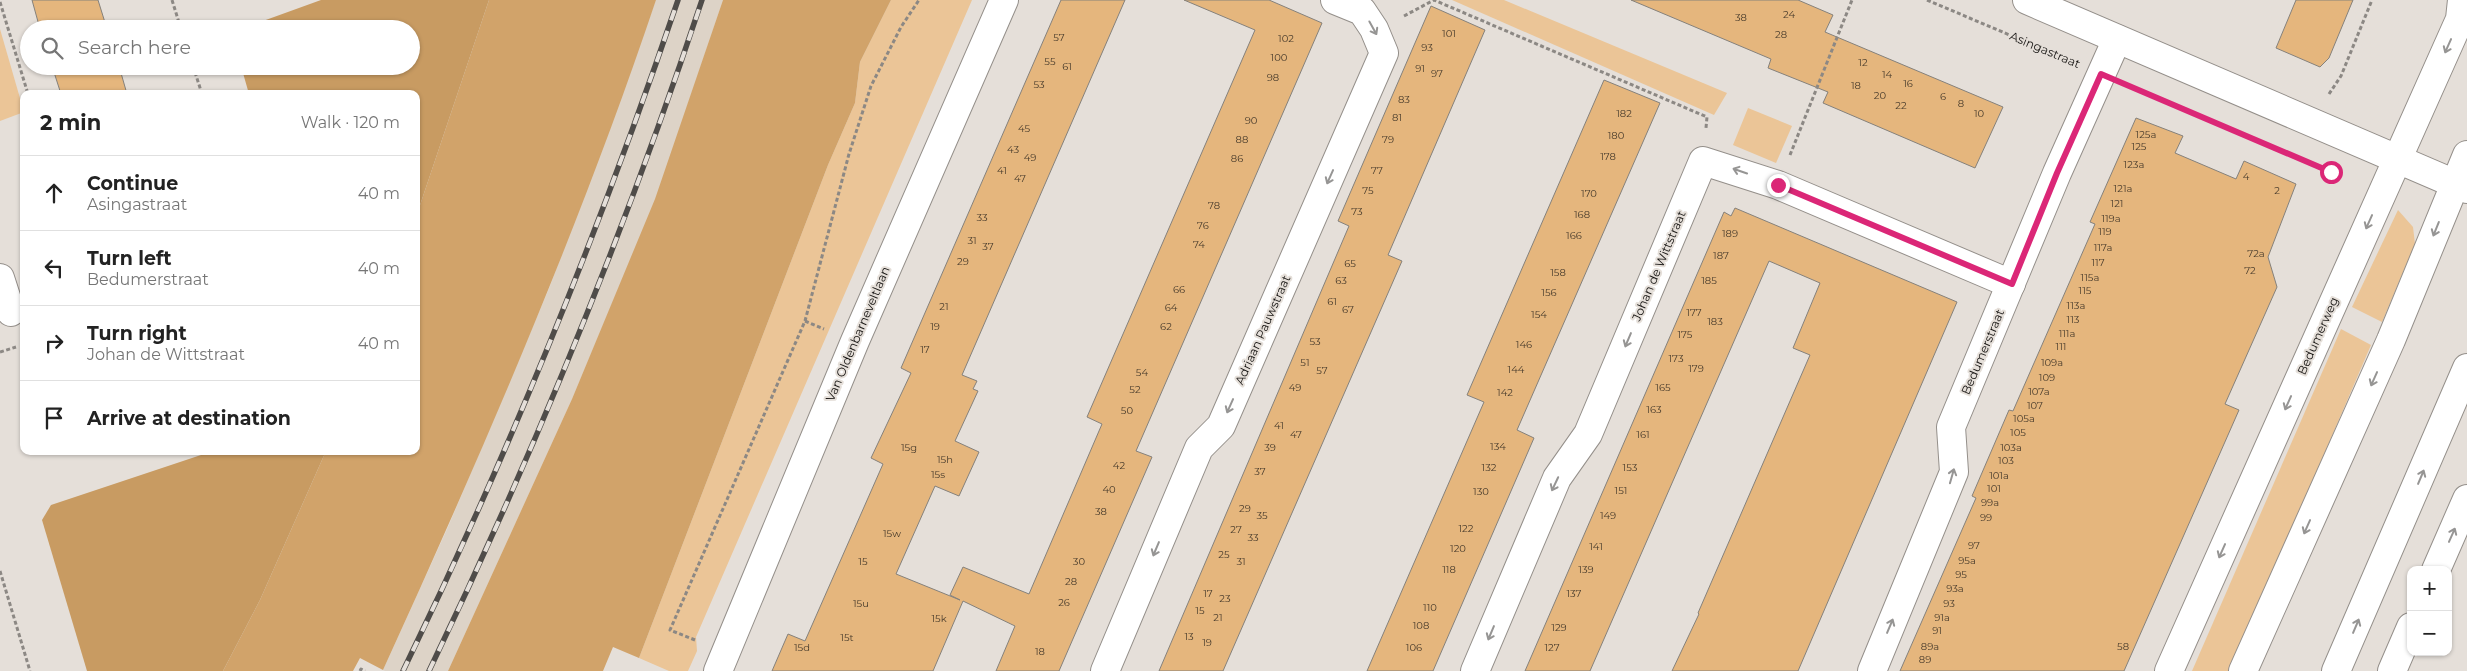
<!DOCTYPE html>
<html lang="en">
<head>
<meta charset="utf-8">
<style>
  body { margin:0; font-family:Montserrat,sans-serif; background:#f6f6f6; color:#222 }
  .controls { position:absolute; right:15px; bottom:15px; display:grid; overflow:hidden; border-radius:10px; box-shadow:0 1px 4px #0004 }
  .controls button { width:45px; height:45px; display:grid; place-items:center; padding:0; border:0; border-bottom:1px solid #e0e0e0; background:#fff; color:#222; font:25px sans-serif }
  .stop { position:absolute; width:15px; height:15px; margin:-11px; border:4px solid #db2777; border-radius:50%; background:#fff }
  .stop.end { background:#db2777; border-color:#fff; box-shadow:0 1px 5px #0008 }
  .list { margin:0; padding:0; list-style:none }
  h2 { display:flex; justify-content:space-between; align-items:center; height:65px; margin:0; padding:0 20px; font-size:21px }
  h2 small { font-size:16px; font-weight:400; color:#767676 }
  .list li { display:grid; grid-template-columns:32px 1fr auto; gap:15px; align-items:center; box-sizing:border-box; height:75px; padding:0 20px; border-top:1px solid #e0e0e0 }
  .list b { display:block; font-size:19px; white-space:nowrap }
  .list p { margin:0; font-size:16px; white-space:nowrap; color:#767676 }
  .list em { font-size:16px; font-style:normal; color:#767676 }
  .icon { flex:none; width:28px; height:28px; fill:none; stroke:currentColor; stroke-width:2; stroke-linecap:round; stroke-linejoin:round }
  .map { position:relative; flex:none; width:2467px; height:671px; overflow:hidden }
  .search { position:absolute; background:#fff; box-shadow:0 1px 4px #0004; left:20px; top:20px; width:400px; height:55px; display:flex; align-items:center; gap:12px; box-sizing:border-box; padding:0 18px; border-radius:28px; color:#767676; font-size:19px }
  .panel { position:absolute; background:#fff; box-shadow:0 1px 4px #0004; left:20px; top:90px; width:400px; height:365px; border-radius:10px }
  .map>svg:first-child { display:block }
  .built { fill:#ddd3c7 }
  .green { fill:#ebc597 }
  .forest { fill:#d1a36a }
  .water { fill:#c89b62 }
  .building { fill:#e5b67d; stroke:#85817b }
  .lines { fill:none; stroke-linecap:round; stroke-linejoin:round }
  .street-casing { stroke:#948f8a; stroke-width:30 }
  .secondary-casing { stroke:#948f8a; stroke-width:30 }
  .path { stroke:#8c8884; stroke-width:3; stroke-dasharray:4 2.5; stroke-linecap:butt }
  .street { stroke:#fff; stroke-width:28 }
  .secondary { stroke:#fff; stroke-width:28 }
  .rail-casing { stroke:#4f4c49; stroke-width:5.5 }
  .rail { stroke:#e5dfd9; stroke-width:4; stroke-dasharray:11; stroke-linecap:butt }
  .oneway { stroke:#969594 }
  .route { stroke:#db2777; stroke-width:6 }
  .labels { text-anchor:middle; stroke-width:4; stroke-linejoin:round; paint-order:stroke }
  .number-label { font-size:10px; fill:#493c2c }
  .street-label { font-size:12px; fill:#151311; stroke:#e5dfd9 }
</style>
</head>
<body>
<div class="map">
<svg width="2467" height="671" viewBox="0 0 2467 671">
  <rect width="100%" height="100%" fill="#e5dfd9"/>
  <path class="built" d="M656 0H723L656 199 572 399 448 671H385L383 670 448 527 550 286Z"/>
  <g class="green">
    <path d="M891 0H972L696 637 697 651 688 671H669L639 658 828 165 855 103 860 62Z"/>
    <path d="M1452 0H1504L1727 93 1714 115Z"/>
    <path d="M0 29 24 112 0 121Z"/>
    <path d="M1748 108 1792 126 1776 163 1733 145Z"/>
    <path d="M2398 210 2413 227 2415 244 2382 322 2352 307Z"/>
    <path d="M2341 329 2371 345 2231 671H2192Z"/>
  </g>
  <g class="forest">
    <path d="M489 0H656C579 229 483 451 383 670L360 658 353 671H223L260 600 326 451H416V217Z"/>
    <path d="M723 0H891L860 62 855 103 828 165 639 658 613 647 603 671H448L572 399 655 199Z"/>
  </g>
  <g class="water">
    <path d="M321 0H489L416 217V94H249L241 66H411V29H247L249 26Z"/>
    <path d="M213 451H326L260 600 223 671H87L42 520 51 505Z"/>
  </g>
  <g class="building">
    <path d="M32 0H98L107 29H40Z"/>
    <path d="M1061 0H1125L962 375 977 381 973 389 978 391 955 441 979 452 959 496 935 486 896 574 960 600 950 595 963 567 1029 594 1102 424 1087 417 1255 30 1184 0H1269L1322 23 1136 451 1152 457 1059 671H996L1015 626 963 601 933 671H772L788 634 805 641 883 464 871 458 911 373 901 368Z"/>
    <path d="M1631 0H1798L1833 15 1825 32 2003 107 1975 168 1823 103 1828 92 1768 68 1771 59Z"/>
    <path d="M2296 0H2353L2329 58 2320 67 2276 48Z"/>
    <path d="M1431 6 1485 30 1388 255 1402 261 1223 671H1159L1349 226 1338 221Z"/>
    <path d="M52 66H119L127 94H61Z"/>
    <path d="M1604 80 1660 103 1517 430 1534 438 1433 671H1367L1484 402 1467 395Z"/>
    <path d="M2136 118 2183 136 2175 153 2236 179 2244 161 2296 184 2268 257 2277 287 2225 404 2239 410 2124 671H1900L1976 498 1972 496 2009 410 2013 411 2095 224 2090 222Z"/>
    <path d="M1735 208 1957 302 1798 671H1672L1699 614 1698 613 1810 355 1793 348 1820 283 1769 261 1590 671H1525L1724 212 1731 216Z"/>
  </g>
  <g class="lines">
    <defs>
      <g id="street">
        <path d="M0 278 11 312"/>
        <path d="M2436 570 2467 499"/>
        <path d="M718 671 855 341 1004 0"/>
        <path d="M1105 671 1199 448 1221 426 1384 53 1374 29 1362 11 1335 0"/>
        <path d="M1475 671 1557 478 1588 434 1703 161 1778 185 2011 284"/>
        <path d="M1872 671 1954 472 1951 427 2057 173 2117 39"/>
        <path d="M2169 671 2460 19 2462 0"/>
        <path d="M2392 671 2411 627"/>
      </g>
      <g id="secondary">
        <path d="M2027 0 2467 189"/>
        <path d="M2243 671 2391 340 2467 155"/>
        <path d="M2336 671 2467 368"/>
      </g>
    </defs>
    <use href="#street" class="street-casing"/>
    <use href="#secondary" class="secondary-casing"/>
    <g class="path">
      <path d="M172 0 181 29"/>
      <path d="M1927 0 2071 61"/>
      <path d="M0 2 28 94"/>
      <path d="M1404 16 1434 0 1707 117 1706 128"/>
      <path d="M193 66 202 94"/>
      <path d="M2132 87 2331 172 2341 173"/>
      <path d="M2329 94 2341 76 2372 0"/>
      <path d="M1790 155 1852 0"/>
      <path d="M805 321 824 329"/>
      <path d="M0 352 16 347"/>
      <path d="M0 571 30 671"/>
      <path d="M695 640 670 630 805 321 849 154 871 86 901 27 919 0"/>
      <path d="M360 671 361 669 365 671"/>
    </g>
    <use href="#street" class="street"/>
    <use href="#secondary" class="secondary"/>
    <defs>
      <g id="rail">
        <path d="M403 671C509 453 600 229 678 0"/>
        <path d="M429 671C534 453 626 229 702 0"/>
      </g>
    </defs>
    <use href="#rail" class="rail-casing"/>
    <use href="#rail" class="rail"/>
  </g>
  <defs><path id="oneway-shaft" d="M-6 0H5M1.5-3L5.5 0L1.5 3" fill="none" stroke-width="1.6" stroke-linecap="round" stroke-linejoin="round" transform="scale(1.25)"/></defs>
  <g class="oneway">
    <use href="#oneway-shaft" transform="translate(1373 28) rotate(61)"/>
    <use href="#oneway-shaft" transform="translate(2448 46) rotate(114)"/>
    <use href="#oneway-shaft" transform="translate(1740 171) rotate(-161)"/>
    <use href="#oneway-shaft" transform="translate(1330 177) rotate(114)"/>
    <use href="#oneway-shaft" transform="translate(2369 222) rotate(114)"/>
    <use href="#oneway-shaft" transform="translate(2436 229) rotate(112)"/>
    <use href="#oneway-shaft" transform="translate(1628 340) rotate(113)"/>
    <use href="#oneway-shaft" transform="translate(2374 379) rotate(114)"/>
    <use href="#oneway-shaft" transform="translate(2288 403) rotate(114)"/>
    <use href="#oneway-shaft" transform="translate(1230 406) rotate(114)"/>
    <use href="#oneway-shaft" transform="translate(1952 476) rotate(-74)"/>
    <use href="#oneway-shaft" transform="translate(2421 477) rotate(-67)"/>
    <use href="#oneway-shaft" transform="translate(1555 484) rotate(115)"/>
    <use href="#oneway-shaft" transform="translate(2307 527) rotate(114)"/>
    <use href="#oneway-shaft" transform="translate(2452 535) rotate(-66)"/>
    <use href="#oneway-shaft" transform="translate(1156 549) rotate(113)"/>
    <use href="#oneway-shaft" transform="translate(2222 551) rotate(114)"/>
    <use href="#oneway-shaft" transform="translate(1890 626) rotate(-67)"/>
    <use href="#oneway-shaft" transform="translate(2356 626) rotate(-67)"/>
    <use href="#oneway-shaft" transform="translate(1491 633) rotate(113)"/>
  </g>
  <g class="lines">
    <path class="route" d="M1778 185 2012 284 2057 173 2101 74 2331 172"/>
  </g>
  <g class="labels">
    <g class="number-label">
      <text x="1789" y="18">24</text>
      <text x="1741" y="21">38</text>
      <text x="1449" y="37">101</text>
      <text x="1781" y="38">28</text>
      <text x="1059" y="41">57</text>
      <text x="1286" y="42">102</text>
      <text x="1427" y="51">93</text>
      <text x="1279" y="61">100</text>
      <text x="1050" y="65">55</text>
      <text x="1863" y="66">12</text>
      <text x="1067" y="70">61</text>
      <text x="1420" y="72">91</text>
      <text x="1437" y="77">97</text>
      <text x="1887" y="78">14</text>
      <text x="1273" y="81">98</text>
      <text x="1908" y="87">16</text>
      <text x="1039" y="88">53</text>
      <text x="1856" y="89">18</text>
      <text x="1880" y="99">20</text>
      <text x="1943" y="100">6</text>
      <text x="1404" y="103">83</text>
      <text x="1961" y="107">8</text>
      <text x="1901" y="109">22</text>
      <text x="1624" y="117">182</text>
      <text x="1979" y="117">10</text>
      <text x="1397" y="121">81</text>
      <text x="1251" y="124">90</text>
      <text x="1024" y="132">45</text>
      <text x="2146" y="138">125a</text>
      <text x="1616" y="139">180</text>
      <text x="1242" y="143">88</text>
      <text x="1388" y="143">79</text>
      <text x="2139" y="150">125</text>
      <text x="1013" y="153">43</text>
      <text x="1608" y="160">178</text>
      <text x="1030" y="161">49</text>
      <text x="1237" y="162">86</text>
      <text x="2134" y="168">123a</text>
      <text x="1002" y="174">41</text>
      <text x="1377" y="174">77</text>
      <text x="2246" y="180">4</text>
      <text x="1020" y="182">47</text>
      <text x="2123" y="192">121a</text>
      <text x="1368" y="194">75</text>
      <text x="2277" y="194">2</text>
      <text x="1589" y="197">170</text>
      <text x="2117" y="207">121</text>
      <text x="1214" y="209">78</text>
      <text x="1357" y="215">73</text>
      <text x="1582" y="218">168</text>
      <text x="982" y="221">33</text>
      <text x="2111" y="222">119a</text>
      <text x="1203" y="229">76</text>
      <text x="2105" y="235">119</text>
      <text x="1730" y="237">189</text>
      <text x="1574" y="239">166</text>
      <text x="972" y="244">31</text>
      <text x="1199" y="248">74</text>
      <text x="988" y="250">37</text>
      <text x="2103" y="251">117a</text>
      <text x="2256" y="257">72a</text>
      <text x="1721" y="259">187</text>
      <text x="963" y="265">29</text>
      <text x="2098" y="266">117</text>
      <text x="1350" y="267">65</text>
      <text x="2250" y="274">72</text>
      <text x="1558" y="276">158</text>
      <text x="2090" y="281">115a</text>
      <text x="1341" y="284">63</text>
      <text x="1709" y="284">185</text>
      <text x="1179" y="293">66</text>
      <text x="2085" y="294">115</text>
      <text x="1549" y="296">156</text>
      <text x="1332" y="305">61</text>
      <text x="2076" y="309">113a</text>
      <text x="944" y="310">21</text>
      <text x="1171" y="311">64</text>
      <text x="1348" y="313">67</text>
      <text x="1694" y="316">177</text>
      <text x="1539" y="318">154</text>
      <text x="2073" y="323">113</text>
      <text x="1715" y="325">183</text>
      <text x="935" y="330">19</text>
      <text x="1166" y="330">62</text>
      <text x="2067" y="337">111a</text>
      <text x="1685" y="338">175</text>
      <text x="1315" y="345">53</text>
      <text x="1524" y="348">146</text>
      <text x="2061" y="350">111</text>
      <text x="925" y="353">17</text>
      <text x="1676" y="362">173</text>
      <text x="1305" y="366">51</text>
      <text x="2052" y="366">109a</text>
      <text x="1696" y="372">179</text>
      <text x="1516" y="373">144</text>
      <text x="1322" y="374">57</text>
      <text x="1142" y="376">54</text>
      <text x="2047" y="381">109</text>
      <text x="1295" y="391">49</text>
      <text x="1663" y="391">165</text>
      <text x="1135" y="393">52</text>
      <text x="2039" y="395">107a</text>
      <text x="1505" y="396">142</text>
      <text x="2035" y="409">107</text>
      <text x="1654" y="413">163</text>
      <text x="1127" y="414">50</text>
      <text x="2024" y="422">105a</text>
      <text x="1279" y="429">41</text>
      <text x="2018" y="436">105</text>
      <text x="1296" y="438">47</text>
      <text x="1643" y="438">161</text>
      <text x="1498" y="450">134</text>
      <text x="909" y="451">15g</text>
      <text x="1270" y="451">39</text>
      <text x="2011" y="451">103a</text>
      <text x="945" y="463">15h</text>
      <text x="2006" y="464">103</text>
      <text x="1119" y="469">42</text>
      <text x="1489" y="471">132</text>
      <text x="1630" y="471">153</text>
      <text x="1260" y="475">37</text>
      <text x="938" y="478">15s</text>
      <text x="1999" y="479">101a</text>
      <text x="1994" y="492">101</text>
      <text x="1109" y="493">40</text>
      <text x="1621" y="494">151</text>
      <text x="1481" y="495">130</text>
      <text x="1990" y="506">99a</text>
      <text x="1245" y="512">29</text>
      <text x="1101" y="515">38</text>
      <text x="1262" y="519">35</text>
      <text x="1608" y="519">149</text>
      <text x="1986" y="521">99</text>
      <text x="1466" y="532">122</text>
      <text x="1236" y="533">27</text>
      <text x="892" y="537">15w</text>
      <text x="1253" y="541">33</text>
      <text x="1974" y="549">97</text>
      <text x="1596" y="550">141</text>
      <text x="1458" y="552">120</text>
      <text x="1224" y="558">25</text>
      <text x="1967" y="564">95a</text>
      <text x="863" y="565">15</text>
      <text x="1079" y="565">30</text>
      <text x="1241" y="565">31</text>
      <text x="1449" y="573">118</text>
      <text x="1586" y="573">139</text>
      <text x="1961" y="578">95</text>
      <text x="1071" y="585">28</text>
      <text x="1955" y="592">93a</text>
      <text x="1208" y="597">17</text>
      <text x="1574" y="597">137</text>
      <text x="1225" y="602">23</text>
      <text x="1064" y="606">26</text>
      <text x="861" y="607">15u</text>
      <text x="1949" y="607">93</text>
      <text x="1430" y="611">110</text>
      <text x="1200" y="614">15</text>
      <text x="1218" y="621">21</text>
      <text x="1942" y="621">91a</text>
      <text x="939" y="622">15k</text>
      <text x="1421" y="629">108</text>
      <text x="1559" y="631">129</text>
      <text x="1937" y="634">91</text>
      <text x="1189" y="640">13</text>
      <text x="847" y="641">15t</text>
      <text x="1207" y="646">19</text>
      <text x="1930" y="650">89a</text>
      <text x="2123" y="650">58</text>
      <text x="802" y="651">15d</text>
      <text x="1414" y="651">106</text>
      <text x="1552" y="651">127</text>
      <text x="1040" y="655">18</text>
      <text x="1925" y="663">89</text>
    </g>
    <g class="street-label">
      <text transform="translate(2045 50) rotate(23)" y="4">Asingastraat</text>
      <text transform="translate(1659 266) rotate(-67)" y="4">Johan de Wittstraat</text>
      <text transform="translate(1263 330) rotate(-66)" y="4">Adriaan Pauwstraat</text>
      <text transform="translate(858 334) rotate(-67)" y="4">Van Oldenbarneveltlaan</text>
      <text transform="translate(2318 336) rotate(-66)" y="4">Bedumerweg</text>
      <text transform="translate(1983 352) rotate(-67)" y="4">Bedumerstraat</text>
    </g>
  </g>
</svg>
<div class="controls">
<button>+</button>
<button>−</button>
</div>
<div class="stop" style="left:2331px;top:172px"></div>
<div class="stop end" style="left:1778px;top:185px"></div>
<div class="search"><svg class="icon" aria-label="search" viewBox="0 0 24 24"><circle cx="10" cy="10" r="6"/><path d="M15 15l6 6"/></svg>Search here</div>
<section class="panel">
<h2>2 min<small>Walk · 120 m</small></h2>
<ul class="list">
<li><svg class="icon" aria-label="ahead" viewBox="0 0 24 24"><path d="M12 20V5M6 11l6-6 6 6"/></svg><div><b>Continue</b><p>Asingastraat</p></div><em>40 m</em></li>
<li><svg class="icon" aria-label="left" viewBox="0 0 24 24"><path d="M17 20v-9H6M10 6l-5 5 5 5"/></svg><div><b>Turn left</b><p>Bedumerstraat</p></div><em>40 m</em></li>
<li><svg class="icon" aria-label="right" viewBox="0 0 24 24"><path d="M7 20v-9h11M14 6l5 5-5 5"/></svg><div><b>Turn right</b><p>Johan de Wittstraat</p></div><em>40 m</em></li>
<li><svg class="icon" aria-label="arrive" viewBox="0 0 24 24"><path d="M6 21V4h12l-3 4 3 4H6"/></svg><div><b>Arrive at destination</b></div></li>
</ul>
</section>
</div>
</body>
</html>
